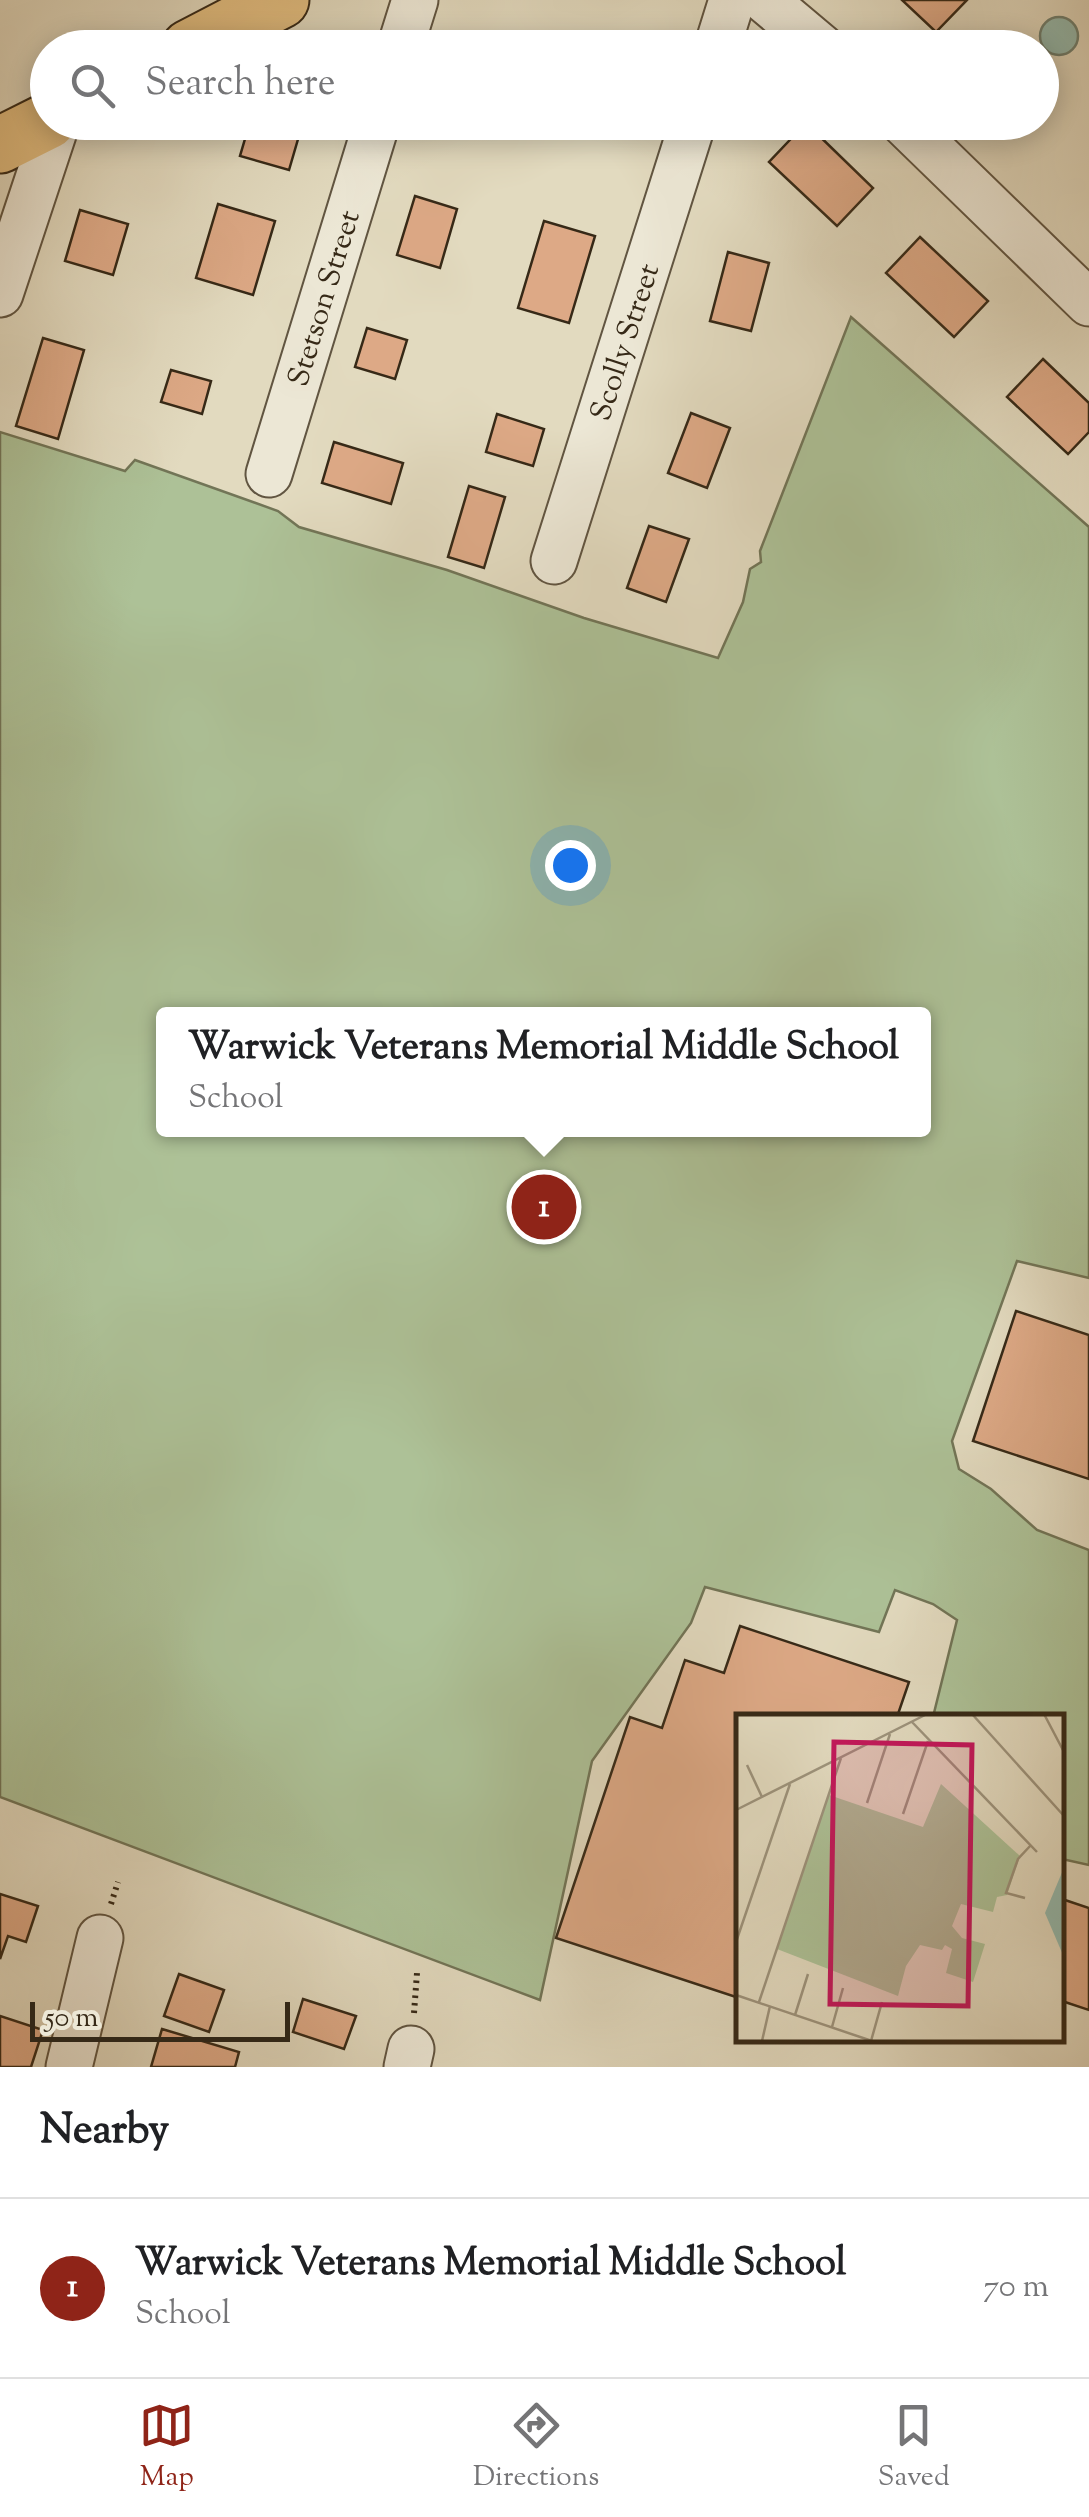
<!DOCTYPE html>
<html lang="en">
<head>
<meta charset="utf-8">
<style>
  body { margin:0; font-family:"Sorts Mill Goudy",serif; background:#f2f2f2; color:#202124 }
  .scale { position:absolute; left:30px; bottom:25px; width:260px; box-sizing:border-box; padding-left:10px; border:5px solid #362917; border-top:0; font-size:28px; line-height:35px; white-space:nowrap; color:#362917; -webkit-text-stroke:8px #ece7d5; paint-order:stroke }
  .you { position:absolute; left:570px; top:865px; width:35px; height:35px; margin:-25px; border:8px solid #fff; border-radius:50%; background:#1a73e8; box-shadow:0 0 0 15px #1a73e833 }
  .badge { display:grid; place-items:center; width:65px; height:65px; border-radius:50%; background:#8f2418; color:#fff; font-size:32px; font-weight:700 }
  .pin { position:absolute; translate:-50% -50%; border:5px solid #fff; box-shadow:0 2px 10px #0006 }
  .popup { position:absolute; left:156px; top:1007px; width:775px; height:130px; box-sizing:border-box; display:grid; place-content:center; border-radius:10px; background:#fff; filter:drop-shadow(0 2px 8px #0005); font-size:32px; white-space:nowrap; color:#757577 }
  .popup b { font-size:38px; color:#202124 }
  .popup::after { content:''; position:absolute; left:50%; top:100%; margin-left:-20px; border:20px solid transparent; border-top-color:#fff }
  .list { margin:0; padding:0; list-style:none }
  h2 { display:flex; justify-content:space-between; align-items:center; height:130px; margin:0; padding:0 40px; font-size:42px }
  h2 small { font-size:32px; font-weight:400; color:#757577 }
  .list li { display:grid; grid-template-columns:65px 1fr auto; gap:30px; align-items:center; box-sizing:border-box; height:180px; padding:0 40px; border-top:2px solid #e0e0e0 }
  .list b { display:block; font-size:38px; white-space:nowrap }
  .list p { margin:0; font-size:32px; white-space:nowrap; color:#757577 }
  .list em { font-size:32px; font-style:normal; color:#757577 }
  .icon { flex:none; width:55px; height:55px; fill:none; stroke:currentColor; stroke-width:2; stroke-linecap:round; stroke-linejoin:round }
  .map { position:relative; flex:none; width:1089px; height:2067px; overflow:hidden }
  .search { position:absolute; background:#fff; box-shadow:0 5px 25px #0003; left:30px; right:30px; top:30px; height:110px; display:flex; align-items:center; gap:25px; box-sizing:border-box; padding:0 35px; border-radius:55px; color:#757577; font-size:38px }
  .sheet { height:310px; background:#fff }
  nav { display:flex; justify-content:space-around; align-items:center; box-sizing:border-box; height:140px; border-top:2px solid #e0e0e0; background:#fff; font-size:28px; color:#757577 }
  nav a { display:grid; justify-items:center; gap:5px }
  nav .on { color:#8f2418 }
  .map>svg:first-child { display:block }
  .green { fill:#adc197; stroke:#727557; stroke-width:2.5; fill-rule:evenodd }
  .water { fill:#95bbaf; stroke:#6f8172; stroke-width:2.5 }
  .building { fill:#dda986; stroke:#362917; stroke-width:2.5 }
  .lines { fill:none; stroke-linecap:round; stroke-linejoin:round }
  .minor-casing { stroke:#615541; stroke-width:49 }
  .major-casing { stroke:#362917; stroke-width:59 }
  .path { stroke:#362917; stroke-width:6; stroke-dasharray:2.5 5; stroke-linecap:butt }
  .minor { stroke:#ece7d5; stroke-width:45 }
  .major { stroke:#e1bd80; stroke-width:55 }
  .labels { text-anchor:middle; stroke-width:8; stroke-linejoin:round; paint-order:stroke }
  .street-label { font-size:30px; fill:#362917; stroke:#ece7d5 }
  .inset-road { fill:none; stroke:#9d937c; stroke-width:2.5 }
  .view { fill:#c2185b; fill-opacity:0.15; stroke:#c2185b; stroke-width:5 }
  .inset-edge { fill:none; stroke:#362917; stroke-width:5 }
</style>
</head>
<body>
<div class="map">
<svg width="1089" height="2067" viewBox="0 0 1089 2067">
  <rect width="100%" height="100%" fill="#e2dabf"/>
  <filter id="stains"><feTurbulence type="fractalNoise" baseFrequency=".002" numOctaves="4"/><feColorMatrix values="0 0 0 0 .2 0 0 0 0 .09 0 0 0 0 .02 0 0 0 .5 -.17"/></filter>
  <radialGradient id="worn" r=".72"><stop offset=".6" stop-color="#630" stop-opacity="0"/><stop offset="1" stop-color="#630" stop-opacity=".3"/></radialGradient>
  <path class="green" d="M851 317 1089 527V1278L1017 1261 952 1441 959 1469 991 1489 1037 1530 1089 1550V1865L1062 1859V1717H933L957 1620 933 1604 895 1590 879 1632 705 1587 691 1623 592 1761 540 2000 0 1797V432L125 471 135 460 278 511 299 527 447 570 584 618 718 658 743 602 750 569 761 562 760 551ZM164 1014H924V1130H164Z"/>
  <circle class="water" cx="1059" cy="36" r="19"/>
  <g class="building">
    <path d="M902 0H967L936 32Z"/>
    <path d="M472 35 509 46 508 48H468Z"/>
    <path d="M250 122H303L289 170 240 156Z"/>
    <path d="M806 123 873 188 837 226 769 162Z"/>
    <path d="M415 196 457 209 440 268 397 255Z"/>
    <path d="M218 204 275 221 253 295 196 278Z"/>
    <path d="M80 210 128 224 113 275 65 261Z"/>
    <path d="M544 221 595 236 569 323 518 308Z"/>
    <path d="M920 237 988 301 954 337 886 273Z"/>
    <path d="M728 252 769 263 751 331 710 321Z"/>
    <path d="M367 328 407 340 395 379 355 367Z"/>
    <path d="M43 338 84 350 58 439 16 426Z"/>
    <path d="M1043 359 1089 403V432L1068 454 1007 397Z"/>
    <path d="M171 370 211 381 202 414 161 402Z"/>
    <path d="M691 413 730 428 707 488 668 473Z"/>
    <path d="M497 414 544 429 533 466 486 452Z"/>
    <path d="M334 442 403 463 391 504 322 483Z"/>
    <path d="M469 486 505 497 484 568 448 557Z"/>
    <path d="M649 526 689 539 666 602 627 588Z"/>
    <path d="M1016 1311 1089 1335V1479L973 1441Z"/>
    <path d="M740 1626 909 1682 897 1717H739V1998L556 1938 630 1717 662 1728 685 1660 724 1673Z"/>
    <path d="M0 1894 38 1906 26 1942 8 1936 0 1959Z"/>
    <path d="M1062 1899 1089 1908V2010L1062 2001Z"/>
    <path d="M179 1974 224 1990 209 2032 164 2016Z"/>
    <path d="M303 1999 356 2016 344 2049 293 2032Z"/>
    <path d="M0 2016 43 2030 31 2067H0Z"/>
    <path d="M162 2029 239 2052 235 2067H151Z"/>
  </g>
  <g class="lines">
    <defs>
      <g id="minor">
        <path d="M765 0 822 48"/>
        <path d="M400 48 415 0"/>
        <path d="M717 48 732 0"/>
        <path d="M903 122 1089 303"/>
        <path d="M0 294 57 122"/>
        <path d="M269 474 377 122"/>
        <path d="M554 561 693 122"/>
        <path d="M69 2067 100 1938"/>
        <path d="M407 2067 411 2049"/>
      </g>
      <g id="major">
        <path d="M189 48 281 0"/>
        <path d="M0 145 48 121"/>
      </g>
    </defs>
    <use href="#minor" class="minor-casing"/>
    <use href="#major" class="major-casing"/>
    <g class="path">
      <path d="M111 1904 118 1882"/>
      <path d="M414 2013 417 1973"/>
    </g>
    <use href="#minor" class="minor"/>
    <use href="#major" class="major"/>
  </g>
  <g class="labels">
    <g class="street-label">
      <text transform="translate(323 298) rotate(-73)" y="10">Stetson Street</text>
      <text transform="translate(624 342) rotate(-72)" y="10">Scolly Street</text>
    </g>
  </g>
  <g transform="translate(736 1714)">
    <rect width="328" height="328" fill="#e2dabf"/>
    <path d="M205 70 284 142 271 181 261 183 257 198 225 190 216 212 226 224 249 230 237 268 210 259 216 235 209 231 206 236 184 231 170 252 162 282 41 235 93 81 187 113Z" fill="#adc197"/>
    <path d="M327 156V241L309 199Z" fill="#95bbaf"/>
    <path class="inset-road" d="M236 0 328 102M308 0 328 38M176 8 301 138M11 51 26 83M131 89 154 20M0 96 191 0M167 100 192 27M289 184 270 179 282 145 295 131M0 228 54 70M0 281 136 327M23 288 105 44M59 301 72 260M96 313 107 274M26 327 34 292M135 327 146 288"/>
    <path class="view" d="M98 28 236 31 232 292 94 290Z"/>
    <rect width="328" height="328" class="inset-edge"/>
  </g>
  <rect width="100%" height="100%" filter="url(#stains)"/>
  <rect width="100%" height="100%" fill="url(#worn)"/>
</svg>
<div class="scale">50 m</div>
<div class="you"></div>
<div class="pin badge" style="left:544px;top:1207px">1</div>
<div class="popup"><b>Warwick Veterans Memorial Middle School</b>School</div>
<div class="search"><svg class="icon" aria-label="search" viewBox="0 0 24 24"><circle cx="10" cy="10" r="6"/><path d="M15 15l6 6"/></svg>Search here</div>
</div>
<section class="sheet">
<h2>Nearby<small></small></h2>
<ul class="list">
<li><span class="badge">1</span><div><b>Warwick Veterans Memorial Middle School</b><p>School</p></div><em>70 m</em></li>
</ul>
</section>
<nav>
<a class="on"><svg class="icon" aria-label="map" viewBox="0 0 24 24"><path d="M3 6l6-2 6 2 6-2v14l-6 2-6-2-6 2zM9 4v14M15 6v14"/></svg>Map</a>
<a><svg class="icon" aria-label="directions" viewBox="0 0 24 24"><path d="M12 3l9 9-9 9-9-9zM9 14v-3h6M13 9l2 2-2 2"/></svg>Directions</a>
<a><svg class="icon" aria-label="saved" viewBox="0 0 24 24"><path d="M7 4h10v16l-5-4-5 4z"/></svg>Saved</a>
</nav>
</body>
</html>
